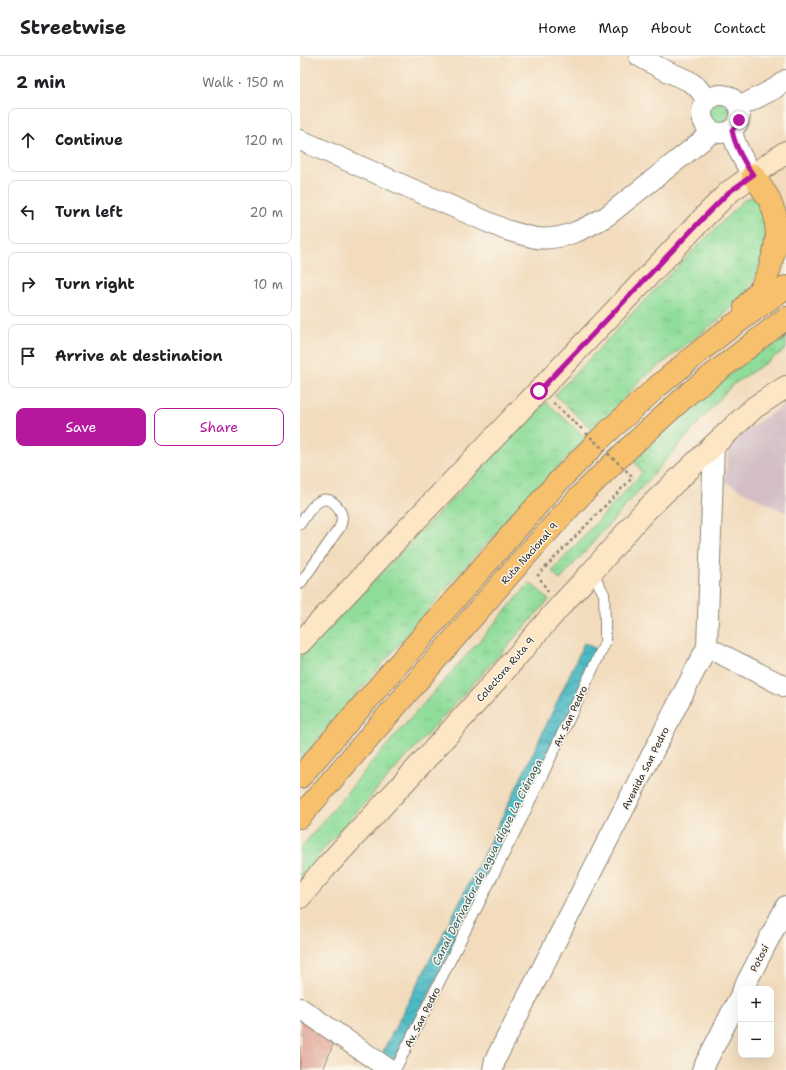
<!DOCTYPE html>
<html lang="en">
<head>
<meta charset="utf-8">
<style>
  body { margin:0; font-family:"Shantell Sans",sans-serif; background:#f6f6f6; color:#202124 }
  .controls { position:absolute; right:12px; bottom:12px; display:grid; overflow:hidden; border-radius:8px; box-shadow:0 4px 16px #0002 }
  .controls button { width:36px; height:36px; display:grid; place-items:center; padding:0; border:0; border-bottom:1px solid #e0e0e0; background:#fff; color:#202124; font:20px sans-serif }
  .stop { position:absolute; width:12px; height:12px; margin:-9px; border:3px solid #b5179e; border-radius:50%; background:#fff }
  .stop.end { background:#b5179e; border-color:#fff; box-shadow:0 1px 4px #0008 }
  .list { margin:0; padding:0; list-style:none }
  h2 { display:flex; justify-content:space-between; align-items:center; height:52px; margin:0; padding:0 16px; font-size:17px }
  h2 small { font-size:13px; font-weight:400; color:#757577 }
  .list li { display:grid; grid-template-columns:26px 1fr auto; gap:12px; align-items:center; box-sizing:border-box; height:64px; margin:0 8px 8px; padding:0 8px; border:1px solid #e0e0e0; border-radius:8px }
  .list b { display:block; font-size:15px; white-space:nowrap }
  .list em { font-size:13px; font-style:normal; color:#757577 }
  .actions { display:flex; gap:8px; padding:12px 16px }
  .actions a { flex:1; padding:9px 0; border:1px solid #b5179e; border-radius:8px; text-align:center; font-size:14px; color:#b5179e }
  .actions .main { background:#b5179e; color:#fff }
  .icon { flex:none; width:22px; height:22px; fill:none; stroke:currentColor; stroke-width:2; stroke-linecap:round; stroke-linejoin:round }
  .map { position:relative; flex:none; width:486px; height:1014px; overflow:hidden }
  header { display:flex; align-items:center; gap:24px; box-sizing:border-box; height:56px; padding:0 20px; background:#fff; border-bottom:1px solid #e0e0e0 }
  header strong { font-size:19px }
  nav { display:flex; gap:22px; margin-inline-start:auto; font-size:14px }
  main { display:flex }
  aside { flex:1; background:#fff }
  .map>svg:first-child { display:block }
  .industrial { fill:#d2bec4 }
  .grass { fill:url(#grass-tufts); stroke:#5e8462 }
  .water { fill:url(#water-waves); stroke:#3c7278 }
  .building { fill:url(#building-hatch) }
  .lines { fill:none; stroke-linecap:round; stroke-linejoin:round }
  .lane-casing { stroke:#8e8474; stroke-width:12 }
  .street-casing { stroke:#8e8474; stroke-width:22 }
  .secondary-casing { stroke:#8e8474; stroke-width:24 }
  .highway-casing { stroke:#8e8474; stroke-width:24 }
  .path { stroke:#8e8474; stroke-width:2.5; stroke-dasharray:3 3; stroke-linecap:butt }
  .lane { stroke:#fff; stroke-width:10 }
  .street { stroke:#fff; stroke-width:20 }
  .secondary { stroke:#fce6c4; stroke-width:22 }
  .highway { stroke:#f7c06c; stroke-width:22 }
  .path-bridge { stroke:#8e8474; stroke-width:2.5; stroke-dasharray:3 3; stroke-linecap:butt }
  .route { stroke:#b5179e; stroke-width:5 }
  .labels { text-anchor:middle; stroke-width:3; stroke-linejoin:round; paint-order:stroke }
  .street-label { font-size:10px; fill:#2b2b2b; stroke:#fbf7ec }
  .water-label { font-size:11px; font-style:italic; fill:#375d61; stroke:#fbf7ec }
</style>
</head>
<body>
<header>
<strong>Streetwise</strong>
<nav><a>Home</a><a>Map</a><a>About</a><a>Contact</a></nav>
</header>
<main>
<aside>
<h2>2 min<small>Walk · 150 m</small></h2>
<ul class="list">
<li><svg class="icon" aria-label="ahead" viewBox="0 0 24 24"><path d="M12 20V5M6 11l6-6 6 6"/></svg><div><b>Continue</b></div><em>120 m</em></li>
<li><svg class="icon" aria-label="left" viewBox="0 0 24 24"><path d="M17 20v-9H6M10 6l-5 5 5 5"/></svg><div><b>Turn left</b></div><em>20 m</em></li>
<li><svg class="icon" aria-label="right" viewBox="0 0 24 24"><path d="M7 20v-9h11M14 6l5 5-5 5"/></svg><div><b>Turn right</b></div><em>10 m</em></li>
<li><svg class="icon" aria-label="arrive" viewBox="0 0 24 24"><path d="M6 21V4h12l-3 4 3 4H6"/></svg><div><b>Arrive at destination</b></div></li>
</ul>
<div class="actions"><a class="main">Save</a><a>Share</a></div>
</aside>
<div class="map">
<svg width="486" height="1014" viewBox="0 0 486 1014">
  <defs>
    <pattern id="grass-tufts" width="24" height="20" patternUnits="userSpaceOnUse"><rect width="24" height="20" fill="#90dd9a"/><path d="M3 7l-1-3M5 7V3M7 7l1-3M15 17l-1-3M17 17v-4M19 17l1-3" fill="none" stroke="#7cbe85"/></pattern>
    <pattern id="water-waves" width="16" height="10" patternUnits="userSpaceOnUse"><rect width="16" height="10" fill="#4cbac4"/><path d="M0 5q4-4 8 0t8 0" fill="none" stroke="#3f979f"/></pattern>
    <pattern id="building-hatch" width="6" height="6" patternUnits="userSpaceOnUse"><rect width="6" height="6" fill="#e39e8f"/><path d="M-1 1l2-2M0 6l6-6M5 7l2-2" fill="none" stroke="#b88175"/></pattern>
  </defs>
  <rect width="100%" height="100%" fill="#fbf7ec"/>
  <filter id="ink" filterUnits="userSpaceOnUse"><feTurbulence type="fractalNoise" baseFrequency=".025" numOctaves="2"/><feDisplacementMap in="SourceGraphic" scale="8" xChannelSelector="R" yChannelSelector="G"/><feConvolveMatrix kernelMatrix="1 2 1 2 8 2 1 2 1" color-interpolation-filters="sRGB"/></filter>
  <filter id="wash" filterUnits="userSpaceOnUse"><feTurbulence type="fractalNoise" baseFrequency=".012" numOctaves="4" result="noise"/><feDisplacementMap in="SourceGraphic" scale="16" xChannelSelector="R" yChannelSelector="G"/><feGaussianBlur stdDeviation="0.9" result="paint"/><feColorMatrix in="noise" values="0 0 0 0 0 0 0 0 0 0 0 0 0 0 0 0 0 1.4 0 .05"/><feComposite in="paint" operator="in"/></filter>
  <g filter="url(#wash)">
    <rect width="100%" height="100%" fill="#f2dcbd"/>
    <path class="industrial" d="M486 348V457L425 426 429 386Z"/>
    <g class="grass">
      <circle cx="421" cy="58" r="13"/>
      <path d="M449 141 455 142 461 146 465 153 466 176 463 199 457 218 445 239 416 266 342 323 314 354 293 374 255 339 364 224 444 144Z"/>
      <path d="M486 274V293L431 330 260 524 252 515 342 417 334 405 371 368 431 317Z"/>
      <path d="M246 346 286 382 171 504 0 704V601Z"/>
      <path d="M229 528 234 530 249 544 42 772 0 821V793L74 704 187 576Z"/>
    </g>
    <path class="water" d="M284 587 299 594 272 653 91 1014H73C146 873 219 732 284 587Z"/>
    <g id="blocks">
      <path class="building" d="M0 959 35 983 23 1014H0Z"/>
    </g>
  </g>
  <g filter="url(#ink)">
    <use href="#blocks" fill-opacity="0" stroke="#8e8474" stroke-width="1"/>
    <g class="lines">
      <defs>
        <g id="lane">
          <path d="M0 468C6 460 10 451 18 446 29 438 41 451 42 462 42 465 41 468 40 471L0 528"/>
          <path d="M95 1014 223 760 305 587V565L304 538 292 516"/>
        </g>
        <g id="street">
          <path d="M339 0 360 12 389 25 397 31 407 44"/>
          <circle cx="421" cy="58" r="19"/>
          <path d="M439 51 474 33 486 24"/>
          <path d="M432 74C435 91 444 106 453 119"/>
          <path d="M0 84 206 174C216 177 226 180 236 182 262 185 285 173 307 160L413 76"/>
          <path d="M407 591 486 631"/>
          <path d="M443 933 486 850"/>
          <path d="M0 952 90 1014"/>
          <path d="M193 1014 195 1004 407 591 414 389"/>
          <path d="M402 1014 441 938"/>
        </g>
        <g id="secondary">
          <path d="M0 587 93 488 408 157 429 136 486 96"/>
          <path d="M0 841 26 811 130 698 199 621 261 549 292 516 343 457 414 389 455 351 486 331"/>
        </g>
        <g id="highway">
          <path d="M445 251 461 232 469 215 475 192 477 178 475 158 468 141 453 119"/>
          <path d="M0 721 217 472 256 428 300 383 357 331 393 301 424 276 486 231"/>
          <path d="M0 761 221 505 281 439 329 392 389 337 486 262"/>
        </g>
      </defs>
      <use href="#lane" class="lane-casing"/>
      <use href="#street" class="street-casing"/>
      <use href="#secondary" class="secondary-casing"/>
      <use href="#highway" class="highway-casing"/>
      <g class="path">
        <path d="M253 347 283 374"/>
        <path d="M248 536 238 519 333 421"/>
      </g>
      <use href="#lane" class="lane"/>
      <use href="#street" class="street"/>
      <use href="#secondary" class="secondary"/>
      <use href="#highway" class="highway"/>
      <path class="path-bridge" d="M286 377 333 421"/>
    </g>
  </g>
  <g class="lines" filter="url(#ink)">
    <path class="route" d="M239 335 408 157 429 136 453 119C444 106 435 91 432 74L436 70 439 64"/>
  </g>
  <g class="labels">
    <g class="street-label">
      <text transform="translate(229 497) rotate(-48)" y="4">Ruta Nacional 9</text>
      <text transform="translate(205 613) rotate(-49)" y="4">Colectora Ruta 9</text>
      <text transform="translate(270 660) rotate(-65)" y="4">Av. San Pedro</text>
      <text transform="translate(345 712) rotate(-63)" y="4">Avenida San Pedro</text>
      <text transform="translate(459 902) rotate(-63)" y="4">Potosí</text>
      <text transform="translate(122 961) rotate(-63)" y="4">Av. San Pedro</text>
    </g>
    <g class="water-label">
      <text transform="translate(187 806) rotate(-63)" y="4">Canal Derivador de agua dique La Ciénaga</text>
    </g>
  </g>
</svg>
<div class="controls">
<button>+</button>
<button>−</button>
</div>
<div class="stop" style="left:239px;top:335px"></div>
<div class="stop end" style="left:439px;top:64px"></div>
</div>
</main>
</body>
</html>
